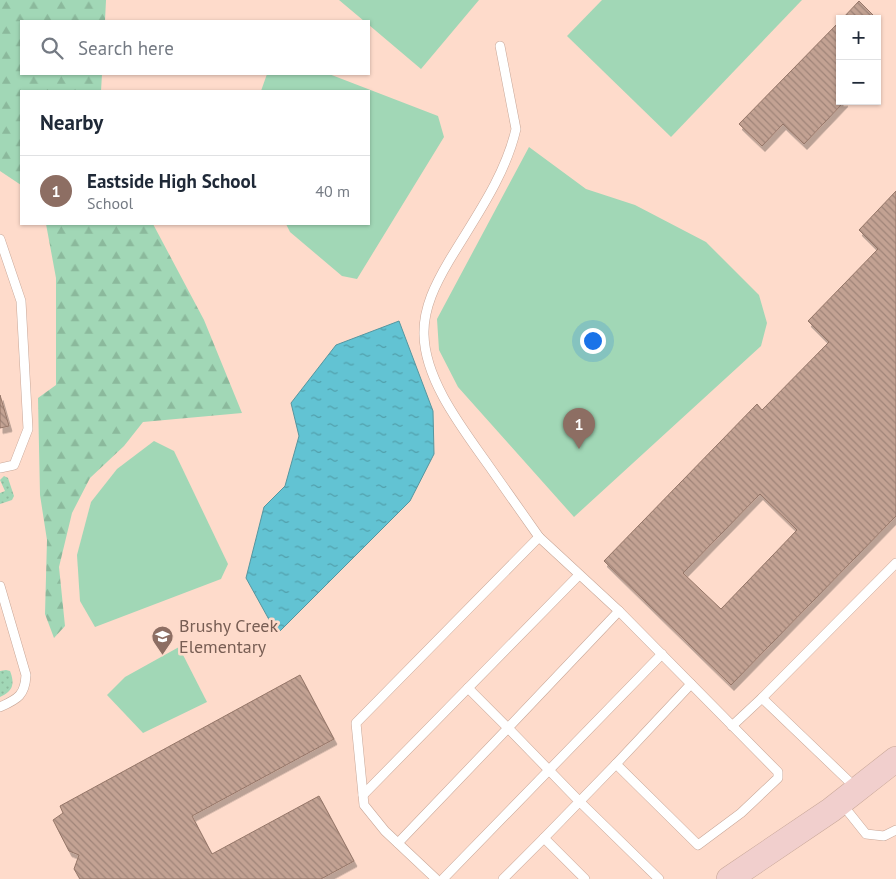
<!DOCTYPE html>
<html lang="en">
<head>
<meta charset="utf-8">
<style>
  body { margin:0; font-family:"PT Sans",sans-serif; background:#f2f2f3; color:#1f2937 }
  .controls { position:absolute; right:15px; top:15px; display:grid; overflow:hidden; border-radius:0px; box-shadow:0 1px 4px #0004 }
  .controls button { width:45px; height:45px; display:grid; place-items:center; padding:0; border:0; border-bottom:1px solid #e0e1e3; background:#fff; color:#1f2937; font:25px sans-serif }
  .you { position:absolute; left:592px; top:340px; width:18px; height:18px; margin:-12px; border:4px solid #fff; border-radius:50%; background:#1a73e8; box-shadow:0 0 0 8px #1a73e833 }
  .badge { display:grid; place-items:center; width:32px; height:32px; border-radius:50%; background:#7c3aed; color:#fff; font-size:16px; font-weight:700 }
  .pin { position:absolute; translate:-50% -41px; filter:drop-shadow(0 1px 2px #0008) }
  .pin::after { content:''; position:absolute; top:26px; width:18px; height:15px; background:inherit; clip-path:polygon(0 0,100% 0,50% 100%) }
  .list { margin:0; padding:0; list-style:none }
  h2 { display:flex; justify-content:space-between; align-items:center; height:65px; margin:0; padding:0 20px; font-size:21px }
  h2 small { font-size:16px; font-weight:400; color:#747a83 }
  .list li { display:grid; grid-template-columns:32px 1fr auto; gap:15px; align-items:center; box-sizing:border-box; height:70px; padding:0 20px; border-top:1px solid #e0e1e3 }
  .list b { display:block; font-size:19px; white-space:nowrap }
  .list p { margin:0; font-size:16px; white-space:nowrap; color:#747a83 }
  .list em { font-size:16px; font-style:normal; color:#747a83 }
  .icon { flex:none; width:28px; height:28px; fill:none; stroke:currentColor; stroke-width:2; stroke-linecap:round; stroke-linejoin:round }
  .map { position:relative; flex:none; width:896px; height:879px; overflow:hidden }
  .search { position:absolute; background:#fff; box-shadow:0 1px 4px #0004; left:20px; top:20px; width:350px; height:55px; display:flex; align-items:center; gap:12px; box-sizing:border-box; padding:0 18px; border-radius:0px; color:#747a83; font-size:19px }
  .panel { position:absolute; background:#fff; box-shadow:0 1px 4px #0004; left:20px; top:90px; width:350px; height:135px; border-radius:0px }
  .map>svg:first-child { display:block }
  .grass { fill:url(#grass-dots) }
  .forest { fill:url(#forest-firs) }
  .park { fill:#a1d7b6 }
  .water { fill:url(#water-ripples); stroke:#56969f }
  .building { fill:url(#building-back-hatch); stroke:#957668; fill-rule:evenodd; filter:url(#shadow) }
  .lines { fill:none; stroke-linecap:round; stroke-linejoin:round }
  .lane-casing { stroke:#c8a798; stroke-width:10 }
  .secondary-casing { stroke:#c8a798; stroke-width:26 }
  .lane { stroke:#fff; stroke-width:9 }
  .secondary { stroke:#f1cfcd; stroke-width:25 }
  .labels { text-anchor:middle; stroke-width:5; stroke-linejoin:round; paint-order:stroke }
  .education-label { font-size:18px; fill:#785e54; stroke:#fedbcb; text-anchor:start }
</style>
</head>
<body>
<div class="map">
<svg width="896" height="879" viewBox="0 0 896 879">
  <defs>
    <pattern id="grass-dots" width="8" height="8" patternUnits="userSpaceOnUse" patternTransform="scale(1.25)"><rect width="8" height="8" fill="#a1d7b6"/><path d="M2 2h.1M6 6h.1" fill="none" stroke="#8bb99c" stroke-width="1.8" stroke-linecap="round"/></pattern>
    <pattern id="forest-firs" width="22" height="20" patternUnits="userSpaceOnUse" patternTransform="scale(1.25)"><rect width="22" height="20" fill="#a1d7b6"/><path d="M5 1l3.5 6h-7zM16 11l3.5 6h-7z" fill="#8bb99c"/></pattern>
    <pattern id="water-ripples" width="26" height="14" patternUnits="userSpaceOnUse" patternTransform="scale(1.25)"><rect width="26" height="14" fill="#62c3d3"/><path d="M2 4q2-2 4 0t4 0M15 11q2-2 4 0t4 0" fill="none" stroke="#529fab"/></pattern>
    <pattern id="building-back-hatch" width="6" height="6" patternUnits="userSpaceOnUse" patternTransform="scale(1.25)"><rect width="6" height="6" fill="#c3a293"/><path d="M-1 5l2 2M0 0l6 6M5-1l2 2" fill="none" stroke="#9f8478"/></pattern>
    <filter id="shadow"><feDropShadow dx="3" dy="5.5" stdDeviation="0" flood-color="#0004"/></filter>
  </defs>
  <rect width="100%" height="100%" fill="#fedbcb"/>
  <g class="grass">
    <path d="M4 476 8 478 14 496 12 500 0 504V493L5 491 0 480Z"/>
    <path d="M6 670 10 671C15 684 13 691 0 697V671Z"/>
  </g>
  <g class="forest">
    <path d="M0 0H106L105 21H21V74H102L101 91H21V185L0 171Z"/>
    <path d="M46 224H153L204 320 242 413 143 422 124 446 90 478 72 513 59 567 65 626 54 638 45 614 47 540 40 495 38 398 56 385V278Z"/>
  </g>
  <g class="park">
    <path d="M339 0H479L421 69 369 25V21H364Z"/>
    <path d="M602 0H802L671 137 567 36Z"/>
    <path d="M267 74H329L438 116 444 137 357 279 342 276 290 232 286 224H369V91H261Z"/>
    <path d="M529 147 586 189 635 205 706 242 759 295 767 323 761 346 574 517 458 387 439 350 437 319Z"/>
    <path d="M154 441 174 451 228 564 221 579 95 627 80 601 77 555 91 502 117 469Z"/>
    <path d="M179 647 207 702 143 733 107 695 125 677Z"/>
  </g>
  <path class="water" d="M399 321 433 411 434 454 410 501 277 634 246 578 264 507 285 486 299 436 291 403 336 345Z"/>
  <g class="building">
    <path d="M859 1 877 19H842Z"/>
    <path d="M840 21V101H845L804 144 783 124 762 146 739 124Z"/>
    <path d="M896 191V516L731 685 604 561 757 404 762 410 829 342 808 321 878 249 859 230ZM760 494 797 530 721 609 683 573Z"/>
    <path d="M0 395 9 426 0 428Z"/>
    <path d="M300 675 334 739 192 816 212 854 319 796 354 861 321 879H80L74 869 79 855 69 851 53 820 63 813 60 806Z"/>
  </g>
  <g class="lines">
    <defs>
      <g id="lane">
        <path d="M500 46 516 129C505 177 474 219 449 261 436 283 423 308 424 335 425 381 463 429 489 466 506 490 522 513 539 537"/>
        <path d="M0 239 21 301 28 429 14 465 0 468"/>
        <path d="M0 586 26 675C25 695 18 699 0 707"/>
        <path d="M732 726 762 698"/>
        <path d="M616 764 691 684"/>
        <path d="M857 789 762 698 896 563"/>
        <path d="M363 795 579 575"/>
        <path d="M842 804 866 834 884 836 896 830"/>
        <path d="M398 843 508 728 468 688"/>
        <path d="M436 879 385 831 364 805 356 723 539 537 619 611"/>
        <path d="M443 879 662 654"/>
        <path d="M503 879 544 838"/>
        <path d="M585 879 544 838 616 764 698 845 741 813 778 778V772L619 611 508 728 580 802 659 879"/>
      </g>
      <path id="secondary" d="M729 879 831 810 896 759"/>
    </defs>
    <use href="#lane" class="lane-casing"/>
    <use href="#secondary" class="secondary-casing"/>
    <use href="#lane" class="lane"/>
    <use href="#secondary" class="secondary"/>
  </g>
  <defs>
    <symbol id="school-pin" viewBox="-11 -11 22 30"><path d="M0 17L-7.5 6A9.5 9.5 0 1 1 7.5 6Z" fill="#8d6e63" stroke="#fedbcb"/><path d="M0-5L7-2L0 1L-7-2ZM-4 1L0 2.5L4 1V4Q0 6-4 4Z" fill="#fff"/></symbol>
  </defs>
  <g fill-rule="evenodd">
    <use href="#school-pin" x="150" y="624" width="25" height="34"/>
  </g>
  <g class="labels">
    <g class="education-label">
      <text x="179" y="632">Brushy Creek<tspan x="179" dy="21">Elementary</tspan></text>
    </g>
  </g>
</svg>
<div class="controls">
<button>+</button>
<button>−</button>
</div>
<div class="you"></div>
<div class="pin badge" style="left:579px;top:449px;background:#8d6e63">1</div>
<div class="search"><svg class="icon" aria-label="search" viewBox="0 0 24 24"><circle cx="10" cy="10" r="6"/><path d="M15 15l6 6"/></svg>Search here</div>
<section class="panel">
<h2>Nearby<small></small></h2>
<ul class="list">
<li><span class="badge" style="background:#8d6e63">1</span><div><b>Eastside High School</b><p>School</p></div><em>40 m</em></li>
</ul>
</section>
</div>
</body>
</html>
